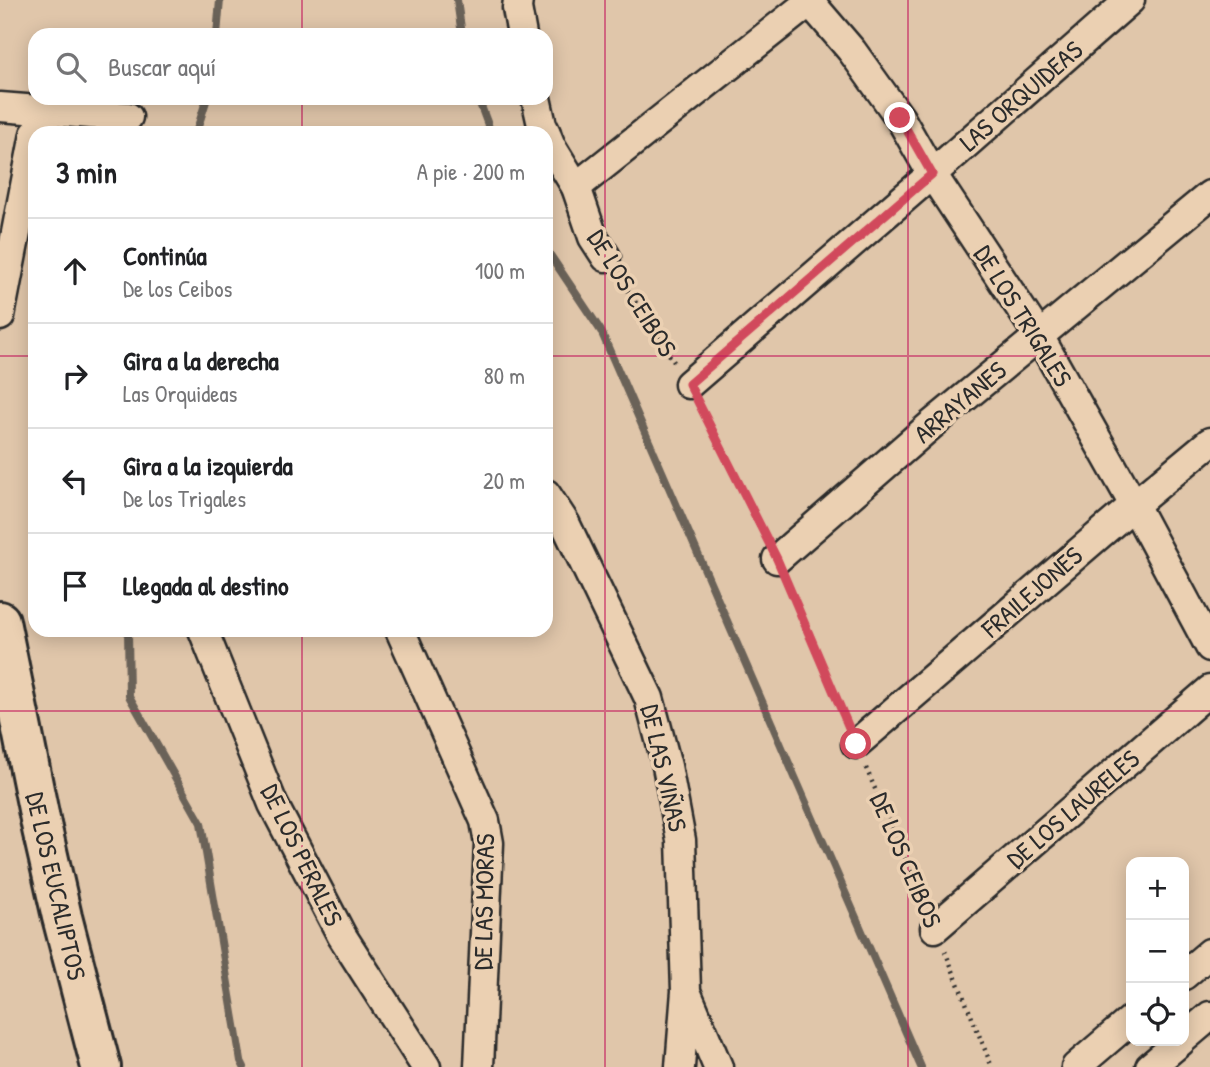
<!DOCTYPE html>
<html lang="es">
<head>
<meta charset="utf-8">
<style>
  body { margin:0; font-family:"Patrick Hand",sans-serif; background:#f2f2f2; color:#202124 }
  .controls { position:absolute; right:21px; bottom:21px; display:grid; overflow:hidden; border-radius:14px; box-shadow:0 4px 18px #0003 }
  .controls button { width:63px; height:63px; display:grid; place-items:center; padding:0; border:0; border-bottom:2px solid #e0e0e0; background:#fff; color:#202124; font:35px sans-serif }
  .stop { position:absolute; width:21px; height:21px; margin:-16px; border:5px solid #d1495b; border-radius:50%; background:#fff }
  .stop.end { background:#d1495b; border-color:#fff; box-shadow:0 2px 7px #0008 }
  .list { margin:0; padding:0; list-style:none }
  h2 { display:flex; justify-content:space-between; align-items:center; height:91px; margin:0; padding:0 28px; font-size:30px }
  h2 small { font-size:23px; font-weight:400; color:#757577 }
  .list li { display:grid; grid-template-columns:46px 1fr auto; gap:21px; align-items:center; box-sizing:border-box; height:105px; padding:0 28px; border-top:2px solid #e0e0e0 }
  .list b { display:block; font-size:26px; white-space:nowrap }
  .list p { margin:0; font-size:23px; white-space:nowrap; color:#757577 }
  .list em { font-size:23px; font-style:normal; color:#757577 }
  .icon { flex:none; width:38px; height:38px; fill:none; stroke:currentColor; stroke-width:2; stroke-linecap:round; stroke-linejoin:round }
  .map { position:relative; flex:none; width:1210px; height:1067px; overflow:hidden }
  .search { position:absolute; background:#fff; box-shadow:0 4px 18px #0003; left:28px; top:28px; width:525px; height:77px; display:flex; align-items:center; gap:18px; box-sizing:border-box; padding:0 24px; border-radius:21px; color:#757577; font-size:26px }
  .panel { position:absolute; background:#fff; box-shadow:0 4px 18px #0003; left:28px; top:126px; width:525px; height:511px; border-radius:21px }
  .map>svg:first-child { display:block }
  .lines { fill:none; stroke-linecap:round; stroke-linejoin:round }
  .stream { stroke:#6b6259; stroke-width:8 }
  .street-casing { stroke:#2b2b2b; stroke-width:33 }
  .secondary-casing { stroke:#2b2b2b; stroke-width:44 }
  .path { stroke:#2b2b2b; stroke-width:4.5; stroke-dasharray:2 5; stroke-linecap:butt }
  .street { stroke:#ebd0b2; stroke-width:28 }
  .secondary { stroke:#ebd0b2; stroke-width:38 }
  .route { stroke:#d1495b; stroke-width:9 }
  .grid { fill:none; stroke:#c2185b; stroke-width:2; stroke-opacity:0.55 }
  .labels { text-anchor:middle; stroke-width:7; stroke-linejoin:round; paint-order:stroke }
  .street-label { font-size:26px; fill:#2b2b2b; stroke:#ebd0b2 }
</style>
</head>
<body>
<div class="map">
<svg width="1210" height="1067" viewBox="0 0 1210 1067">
  <rect width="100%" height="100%" fill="#e0c6aa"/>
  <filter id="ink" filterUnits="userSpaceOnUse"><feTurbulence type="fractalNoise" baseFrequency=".0143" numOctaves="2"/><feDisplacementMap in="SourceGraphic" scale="14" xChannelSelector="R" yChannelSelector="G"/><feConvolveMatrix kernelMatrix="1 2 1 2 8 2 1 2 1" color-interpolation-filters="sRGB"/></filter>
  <g filter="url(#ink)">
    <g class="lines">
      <g class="stream">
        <path d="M457 0 462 35"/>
        <path d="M217 35 220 0"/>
        <path d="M478 98 491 133"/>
        <path d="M196 133 207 98"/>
        <path d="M546 249 601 331 921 1067"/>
        <path d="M128 630 129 696 201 823 241 1061 244 1067"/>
      </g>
      <defs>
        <g id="street">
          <path d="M518 0 517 8 522 35"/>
          <path d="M810 2 852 51 900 118 932 174 1039 336 1134 505 1210 647"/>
          <path d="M536 98 542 125 546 133"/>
          <path d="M0 107 128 117"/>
          <path d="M546 134 551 146 576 187 593 237 606 257"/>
          <path d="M576 187 812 0"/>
          <path d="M0 316 35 134"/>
          <path d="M689 384 932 174 1130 0"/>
          <path d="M546 494 565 523 649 698 667 766 681 840 686 991 680 1067"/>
          <path d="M777 559 930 426 1210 195"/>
          <path d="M203 630 273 804 342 936 426 1067"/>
          <path d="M400 630 485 821 489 843 479 1067"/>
          <path d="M856 744 1134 505 1210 442"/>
          <path d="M935 928 1210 690"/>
          <path d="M1184 975 1210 953"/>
          <path d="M688 996 718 1067"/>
          <path d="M1184 1038 1210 1016"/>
          <path d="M1076 1067 1131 1020"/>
          <path d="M1150 1067 1181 1041"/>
        </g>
        <path id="secondary" d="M0 621 42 829 62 917 101 1067"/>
      </defs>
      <use href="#street" class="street-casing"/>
      <use href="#secondary" class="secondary-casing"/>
      <g class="path">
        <path d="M620 278 674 362"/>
        <path d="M700 405 765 535"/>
        <path d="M787 581 846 721"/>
        <path d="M866 768 925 904"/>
        <path d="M945 951 992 1067"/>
      </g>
      <use href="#street" class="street"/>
      <use href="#secondary" class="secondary"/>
    </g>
  </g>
  <g class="lines" filter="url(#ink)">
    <path class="route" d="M856 744 777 559 689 384 932 174 900 118"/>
  </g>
  <path class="grid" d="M302 0V35M605 0V1067M908 0V1067M302 98V133M0 356H35M546 356H1210M302 630V1067M0 711H1210"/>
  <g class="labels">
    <g class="street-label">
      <text transform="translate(1021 96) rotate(-41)" y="9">LAS ORQUIDEAS</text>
      <text transform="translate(632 293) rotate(58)" y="9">DE LOS CEIBOS</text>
      <text transform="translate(1023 316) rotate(58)" y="9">DE LOS TRIGALES</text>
      <text transform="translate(960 402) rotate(-40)" y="9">ARRAYANES</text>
      <text transform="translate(1032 592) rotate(-41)" y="9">FRAILEJONES</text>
      <text transform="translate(664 768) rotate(77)" y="9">DE LAS VIÑAS</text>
      <text transform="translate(1073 809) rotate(-41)" y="9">DE LOS LAURELES</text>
      <text transform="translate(302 855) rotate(64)" y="9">DE LOS PERALES</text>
      <text transform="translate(906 860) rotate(67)" y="9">DE LOS CEIBOS</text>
      <text transform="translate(56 886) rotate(77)" y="9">DE LOS EUCALIPTOS</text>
      <text transform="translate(484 902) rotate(-89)" y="9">DE LAS MORAS</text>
    </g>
  </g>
</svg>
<div class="controls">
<button>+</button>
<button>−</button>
<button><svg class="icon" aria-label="locate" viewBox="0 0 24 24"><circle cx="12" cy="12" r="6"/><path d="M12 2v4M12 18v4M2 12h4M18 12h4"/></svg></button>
</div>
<div class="stop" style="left:856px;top:744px"></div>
<div class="stop end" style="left:900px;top:118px"></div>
<div class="search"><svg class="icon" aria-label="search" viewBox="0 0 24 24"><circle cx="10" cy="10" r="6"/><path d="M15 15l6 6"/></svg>Buscar aquí</div>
<section class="panel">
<h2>3 min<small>A pie · 200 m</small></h2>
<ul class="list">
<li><svg class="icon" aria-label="ahead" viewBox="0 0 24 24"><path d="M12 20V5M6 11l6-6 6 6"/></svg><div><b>Continúa</b><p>De los Ceibos</p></div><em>100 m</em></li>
<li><svg class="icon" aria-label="right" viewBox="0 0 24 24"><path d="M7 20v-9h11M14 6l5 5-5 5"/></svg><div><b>Gira a la derecha</b><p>Las Orquideas</p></div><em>80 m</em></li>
<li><svg class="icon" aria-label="left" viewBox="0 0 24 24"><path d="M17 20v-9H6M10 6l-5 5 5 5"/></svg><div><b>Gira a la izquierda</b><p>De los Trigales</p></div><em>20 m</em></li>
<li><svg class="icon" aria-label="arrive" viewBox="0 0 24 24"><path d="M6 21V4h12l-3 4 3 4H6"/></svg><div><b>Llegada al destino</b></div></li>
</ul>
</section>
</div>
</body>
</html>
